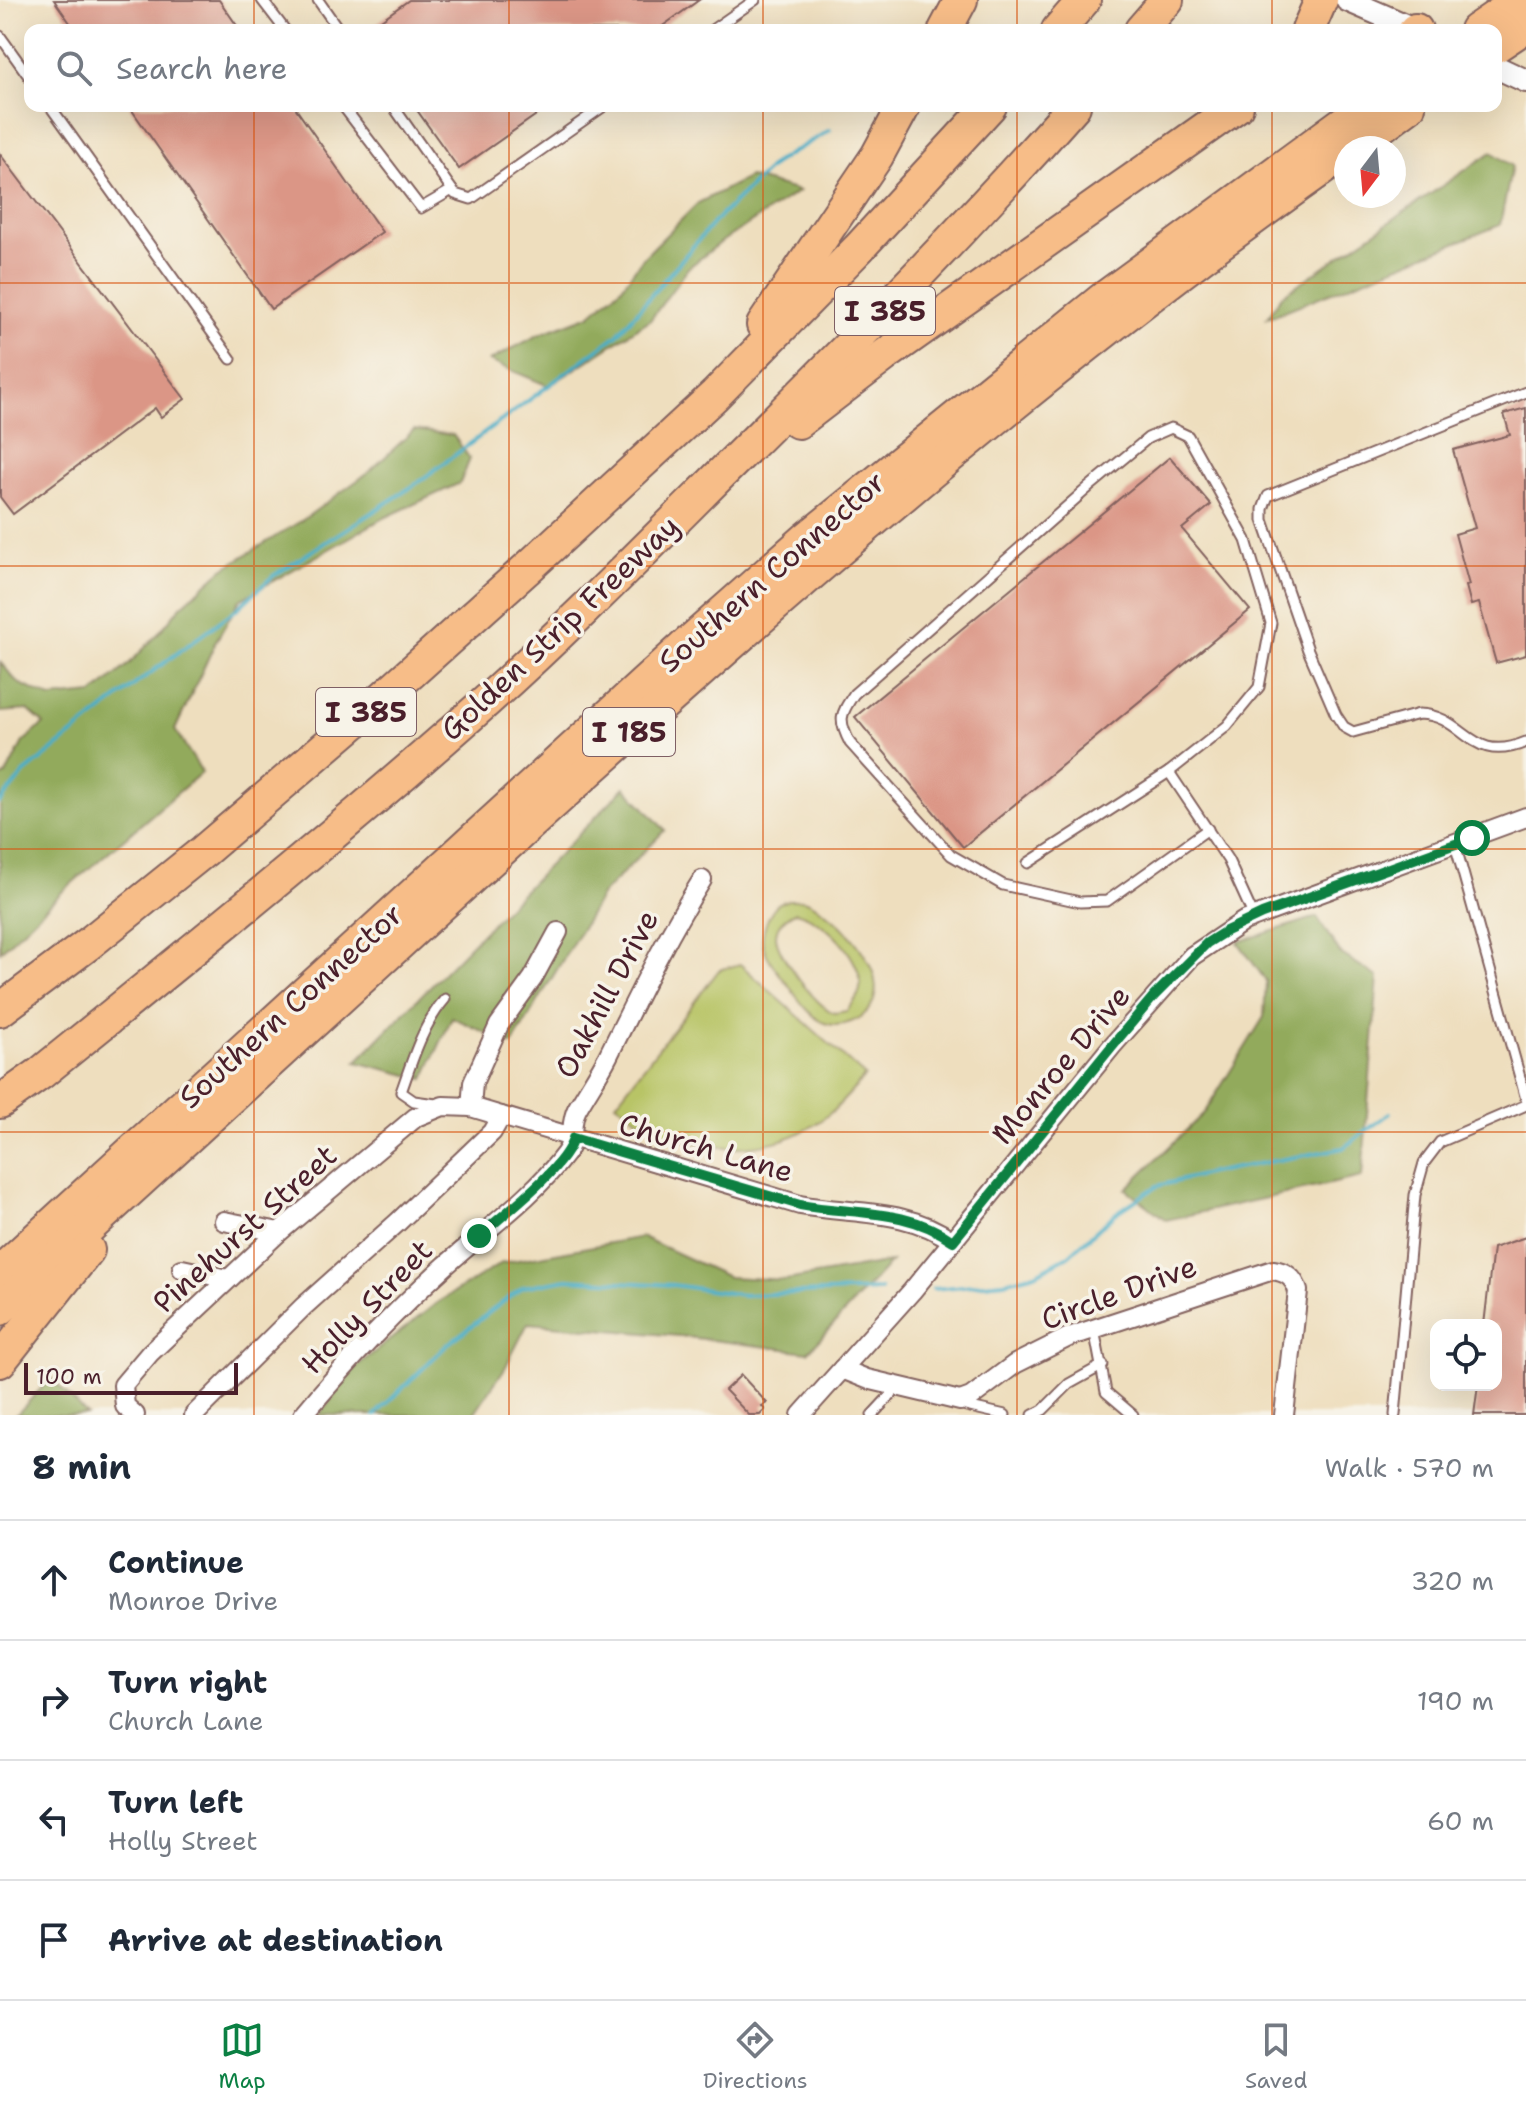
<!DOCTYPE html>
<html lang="en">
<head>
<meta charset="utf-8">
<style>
  body { margin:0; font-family:"Shantell Sans",sans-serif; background:#f2f2f3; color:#1f2937 }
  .controls { position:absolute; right:24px; bottom:24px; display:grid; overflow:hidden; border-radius:16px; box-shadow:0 8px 32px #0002 }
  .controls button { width:72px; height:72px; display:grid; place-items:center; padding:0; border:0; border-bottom:2px solid #e0e1e3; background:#fff; color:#1f2937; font:40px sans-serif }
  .compass { position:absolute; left:1334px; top:136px; width:72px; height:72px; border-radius:50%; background:#fff; box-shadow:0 8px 32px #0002; rotate:196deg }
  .scale { position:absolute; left:24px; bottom:20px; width:214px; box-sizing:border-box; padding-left:8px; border:4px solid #4a1f2b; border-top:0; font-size:22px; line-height:28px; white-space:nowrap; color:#4a1f2b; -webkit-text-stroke:6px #f7f3e8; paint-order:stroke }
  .stop { position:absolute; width:24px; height:24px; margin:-18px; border:6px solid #0b8043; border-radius:50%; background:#fff }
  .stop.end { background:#0b8043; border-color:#fff; box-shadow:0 2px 8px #0008 }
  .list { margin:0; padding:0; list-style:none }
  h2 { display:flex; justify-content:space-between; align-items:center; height:104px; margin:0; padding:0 32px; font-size:34px }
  h2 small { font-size:26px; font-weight:400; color:#747a83 }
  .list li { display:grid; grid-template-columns:52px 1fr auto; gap:24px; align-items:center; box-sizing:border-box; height:120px; padding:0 32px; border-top:2px solid #e0e1e3 }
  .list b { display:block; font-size:30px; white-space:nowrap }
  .list p { margin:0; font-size:26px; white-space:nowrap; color:#747a83 }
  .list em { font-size:26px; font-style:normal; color:#747a83 }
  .icon { flex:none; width:44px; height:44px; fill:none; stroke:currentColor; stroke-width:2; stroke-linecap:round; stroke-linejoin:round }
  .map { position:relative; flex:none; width:1526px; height:1415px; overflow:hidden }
  .search { position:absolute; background:#fff; box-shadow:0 8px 32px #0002; left:24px; right:24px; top:24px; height:88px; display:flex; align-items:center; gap:20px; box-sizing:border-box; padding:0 28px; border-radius:16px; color:#747a83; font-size:30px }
  .sheet { height:584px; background:#fff }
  nav { display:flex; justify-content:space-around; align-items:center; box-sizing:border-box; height:112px; border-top:2px solid #e0e1e3; background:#fff; font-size:22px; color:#747a83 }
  nav a { display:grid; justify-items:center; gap:4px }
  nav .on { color:#0b8043 }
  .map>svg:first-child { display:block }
  .green { fill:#b8c466; stroke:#817248; stroke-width:2; fill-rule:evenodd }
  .forest { fill:#92aa5b; stroke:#6e6443; stroke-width:2 }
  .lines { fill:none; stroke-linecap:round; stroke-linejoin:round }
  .stream { stroke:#47adc7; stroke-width:4 }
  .building { fill:#db9686 }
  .service-casing { stroke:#83625e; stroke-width:13 }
  .minor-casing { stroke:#83625e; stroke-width:22 }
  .tertiary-casing { stroke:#83625e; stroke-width:26 }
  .motorway-casing { stroke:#83625e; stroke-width:36 }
  .service { stroke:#fff; stroke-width:9 }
  .minor { stroke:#fff; stroke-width:18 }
  .tertiary { stroke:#fff; stroke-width:22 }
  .motorway { stroke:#f7bd88; stroke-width:32 }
  .route { stroke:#0b8043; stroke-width:10 }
  .grid { fill:none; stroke:#d8530f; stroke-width:2; stroke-opacity:0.55 }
  .labels { text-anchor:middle; stroke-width:7; stroke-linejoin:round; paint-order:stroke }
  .shield { fill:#f7f3e8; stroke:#7e5f64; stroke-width:2 }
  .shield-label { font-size:28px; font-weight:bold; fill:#4a1f2b }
  .street-label { font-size:30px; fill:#4a1f2b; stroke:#f7f3e8 }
</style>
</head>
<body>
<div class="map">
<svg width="1526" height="1415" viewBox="0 0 1526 1415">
  <rect width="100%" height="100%" fill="#f7f3e8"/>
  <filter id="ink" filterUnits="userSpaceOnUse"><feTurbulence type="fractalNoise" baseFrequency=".0125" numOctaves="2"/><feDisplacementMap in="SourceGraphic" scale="16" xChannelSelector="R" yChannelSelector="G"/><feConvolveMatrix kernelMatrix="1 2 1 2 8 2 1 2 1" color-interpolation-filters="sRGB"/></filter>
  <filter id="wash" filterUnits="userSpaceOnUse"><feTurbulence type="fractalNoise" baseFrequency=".006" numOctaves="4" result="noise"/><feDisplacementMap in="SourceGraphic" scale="32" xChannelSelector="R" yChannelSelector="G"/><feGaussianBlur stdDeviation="1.8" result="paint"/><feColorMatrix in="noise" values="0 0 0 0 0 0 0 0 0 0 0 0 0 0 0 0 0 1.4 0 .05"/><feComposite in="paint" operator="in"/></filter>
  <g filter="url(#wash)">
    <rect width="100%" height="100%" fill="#eedebe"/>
    <g class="green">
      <path d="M789 900C795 900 802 899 807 901 838 915 894 973 870 1008 865 1015 860 1019 851 1022 820 1034 805 1008 789 986 779 973 767 960 763 944 761 933 769 911 778 904 781 902 785 901 789 900ZM795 912C823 918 864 958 860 989 859 997 852 1004 847 1011 845 1011 838 1013 835 1013 818 1009 775 953 776 935 777 923 786 917 795 912Z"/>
      <path d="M740 964 865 1076C856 1087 846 1098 836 1108 786 1155 711 1157 652 1128 639 1122 628 1111 616 1103L719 970Z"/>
    </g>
    <g class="forest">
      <path d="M1492 152 1512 166 1500 225 1267 318 1281 296Z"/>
      <path d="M749 177 799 191 724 240 688 268 651 319 549 386 489 361 540 334 590 315 621 288 643 258 698 203Z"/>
      <path d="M414 430 453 435 470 459 460 483 382 519 240 600 216 641 175 730 202 772 64 890 0 952V778L6 775 23 742 44 724 28 710 0 712V662L18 683 51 698 93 694 128 665 158 634 181 606 223 569 304 519 369 472Z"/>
      <path d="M625 787 665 830 602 894 512 1045 452 1017 424 1079 356 1062Z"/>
      <path d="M1317 917 1340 953 1378 977 1362 1177 1166 1220 1126 1189 1205 1112 1264 1017 1266 981 1238 942Z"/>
      <path d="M642 1237 728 1277 786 1280 891 1262 808 1352 679 1336 528 1323 505 1368 473 1415H319L358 1365 438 1302 502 1263Z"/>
      <path d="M51 1378 87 1415H16Z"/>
    </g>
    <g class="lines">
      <g class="stream">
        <path d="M0 802 24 773 137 683 238 608 273 576 413 486 617 335 714 222 776 162 830 130"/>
        <path d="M933 1289 1004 1282 1035 1274 1068 1256 1115 1214 1157 1186 1215 1172 1343 1148 1390 1113"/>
        <path d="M375 1415 449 1343 523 1287 567 1279 673 1285 743 1295 881 1290"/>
      </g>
    </g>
    <g id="blocks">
      <g class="building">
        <path d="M54 0H219L240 30H75Z"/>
        <path d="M409 0H699L657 30H367Z"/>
        <path d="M129 106H294L382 232 271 309Z"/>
        <path d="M414 106H549L459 169Z"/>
        <path d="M0 154 185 399 161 417 155 408 13 514 0 497Z"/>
        <path d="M1526 408V655L1496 663 1479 603 1471 605 1466 586 1469 585 1455 534 1475 528 1453 450 1510 435 1504 414Z"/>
        <path d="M1170 457 1211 505 1182 529 1250 610 963 847 855 717Z"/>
        <path d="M1526 1237V1415H1474L1478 1385H1496V1325H1484L1493 1248Z"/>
        <path d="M741 1375 767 1403 762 1406 765 1410 760 1415H749L725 1390Z"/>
      </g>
    </g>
  </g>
  <g filter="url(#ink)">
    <use href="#blocks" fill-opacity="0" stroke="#83625e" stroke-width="2"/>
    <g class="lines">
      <defs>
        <g id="service">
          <path d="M262 0 285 30"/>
          <path d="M318 0 339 30"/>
          <path d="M712 30 755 0"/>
          <path d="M0 36 30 78"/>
          <path d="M50 106 231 359"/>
          <path d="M343 106 421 208 452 190"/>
          <path d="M393 106 455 194 471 199 604 106"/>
          <path d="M1526 392 1268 496 1263 509V520L1308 650 1336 715 1344 727 1353 732 1419 714C1466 715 1469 766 1526 742"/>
          <path d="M1169 772 1228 860 1254 917"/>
          <path d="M1455 844 1526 1099"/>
          <path d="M1028 863 1169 772 1227 726 1259 687 1271 623 1246 540 1188 436 1171 428 1148 438 1089 487 854 694C840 715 838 720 850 743L951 855 1003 885 1080 902 1107 901 1208 829"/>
          <path d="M436 1104 414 1101 401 1092C412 1061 423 1024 445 999"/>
          <path d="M1094 1329 1106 1392 1133 1415"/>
          <path d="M966 1406 1005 1415"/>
          <path d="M872 1415 898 1387"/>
          <path d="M1033 1415 1043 1410 1069 1384 1103 1365"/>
          <path d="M1395 1415 1415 1195 1424 1163 1440 1142 1526 1105"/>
        </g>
        <g id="minor">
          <path d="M471 1107 473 1083 499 1025 533 978 558 932"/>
          <path d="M224 1221 279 1232"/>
          <path d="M182 1269 228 1279"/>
          <path d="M842 1369 867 1379 960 1401 971 1397 1015 1364 1069 1337 1273 1270C1287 1272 1294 1278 1298 1291L1284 1415"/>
          <path d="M135 1415 125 1406 123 1385 150 1353 279 1232 416 1117 443 1106 471 1107 800 1205C855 1215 906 1208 953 1241"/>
          <path d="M194 1415 303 1307 398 1222 492 1132 501 1116"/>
          <path d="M303 1415C347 1362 394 1312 445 1266 485 1230 533 1197 565 1154 576 1140 569 1124 577 1109 587 1091 599 1074 608 1056 638 996 666 937 702 880"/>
          <path d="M801 1415 912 1291 1112 1046 1192 956 1244 921 1526 817"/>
        </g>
        <g id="tertiary">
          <path d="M1347 0 1416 30"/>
          <path d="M1496 67 1526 81"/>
        </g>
        <g id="motorway">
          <path d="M945 30 961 0"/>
          <path d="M1058 30 1084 0"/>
          <path d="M1141 30 1167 0"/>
          <path d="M1308 30 1321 0"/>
          <path d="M1415 30H1416"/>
          <path d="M1476 30 1520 0"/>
          <path d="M1496 46 1526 26"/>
          <path d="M1352 148 1409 106"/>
          <path d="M763 325 877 156 904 106"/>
          <path d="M798 422 888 353 1237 106"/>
          <path d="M0 1010 87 945 204 851 385 696 531 565 715 395 858 249 990 106"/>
          <path d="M0 1102 41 1073C183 958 326 843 463 722 552 644 635 560 719 476 841 356 961 234 1074 106"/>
          <path d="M0 1272 686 645 806 539 1104 298 1366 106"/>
          <path d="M0 1309C149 1173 298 1036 448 899 735 636 1027 376 1346 152"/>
          <path d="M0 1361 88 1250"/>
        </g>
      </defs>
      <use href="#service" class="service-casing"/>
      <use href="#minor" class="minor-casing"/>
      <use href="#tertiary" class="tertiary-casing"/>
      <use href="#motorway" class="motorway-casing"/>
      <use href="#service" class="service"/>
      <use href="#minor" class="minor"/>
      <use href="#tertiary" class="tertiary"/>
      <use href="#motorway" class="motorway"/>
    </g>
  </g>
  <g class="lines" filter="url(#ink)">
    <path class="route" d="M479 1236C502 1216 567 1166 573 1138L800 1205C855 1215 906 1208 953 1241L1112 1046 1154 996 1207 943 1226 931 1262 914 1472 838"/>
  </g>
  <path class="grid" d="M254 0V30M509 0V30M763 0V30M1017 0V30M1272 0V30M254 106V1415M509 106V1415M763 106V1415M1017 106V1415M1272 106V1415M0 283H1526M0 566H1526M0 849H1526M0 1132H1526"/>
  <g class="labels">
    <g class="shield">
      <rect x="835" y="287" width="100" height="48" rx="6"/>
      <rect x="316" y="688" width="100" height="48" rx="6"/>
      <rect x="583" y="708" width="92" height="48" rx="6"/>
    </g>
    <g class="shield-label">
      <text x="885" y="321">I 385</text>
      <text x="366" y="722">I 385</text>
      <text x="629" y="742">I 185</text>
    </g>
    <g class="street-label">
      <text transform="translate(772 572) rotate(-41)" y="10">Southern Connector</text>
      <text transform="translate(560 628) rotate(-43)" y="10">Golden Strip Freeway</text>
      <text transform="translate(607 994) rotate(-62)" y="10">Oakhill Drive</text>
      <text transform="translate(291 1006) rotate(-42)" y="10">Southern Connector</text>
      <text transform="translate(1061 1065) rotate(-50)" y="10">Monroe Drive</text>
      <text transform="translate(706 1148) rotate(16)" y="10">Church Lane</text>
      <text transform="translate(245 1229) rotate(-42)" y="10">Pinehurst Street</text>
      <text transform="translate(1119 1293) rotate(-20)" y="10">Circle Drive</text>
      <text transform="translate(367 1307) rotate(-46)" y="10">Holly Street</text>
    </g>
  </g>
</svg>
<div class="controls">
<button><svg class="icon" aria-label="locate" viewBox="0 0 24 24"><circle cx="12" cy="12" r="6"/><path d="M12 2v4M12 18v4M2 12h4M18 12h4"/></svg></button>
</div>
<svg class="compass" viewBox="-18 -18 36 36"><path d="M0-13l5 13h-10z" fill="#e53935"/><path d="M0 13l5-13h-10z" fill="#747a83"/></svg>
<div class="scale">100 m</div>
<div class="stop" style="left:1472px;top:838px"></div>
<div class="stop end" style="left:479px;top:1236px"></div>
<div class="search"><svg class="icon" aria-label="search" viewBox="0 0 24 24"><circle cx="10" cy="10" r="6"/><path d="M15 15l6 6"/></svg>Search here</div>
</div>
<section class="sheet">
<h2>8 min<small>Walk · 570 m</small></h2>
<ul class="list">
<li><svg class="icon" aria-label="ahead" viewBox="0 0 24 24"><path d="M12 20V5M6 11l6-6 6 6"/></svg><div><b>Continue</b><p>Monroe Drive</p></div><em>320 m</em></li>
<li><svg class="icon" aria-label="right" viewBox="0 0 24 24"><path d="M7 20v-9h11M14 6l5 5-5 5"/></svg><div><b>Turn right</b><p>Church Lane</p></div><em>190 m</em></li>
<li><svg class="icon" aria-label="left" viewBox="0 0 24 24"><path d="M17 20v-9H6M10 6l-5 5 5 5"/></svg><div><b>Turn left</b><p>Holly Street</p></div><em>60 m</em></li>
<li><svg class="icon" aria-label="arrive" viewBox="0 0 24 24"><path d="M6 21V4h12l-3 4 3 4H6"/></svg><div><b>Arrive at destination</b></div></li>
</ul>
</section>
<nav>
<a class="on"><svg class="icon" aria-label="map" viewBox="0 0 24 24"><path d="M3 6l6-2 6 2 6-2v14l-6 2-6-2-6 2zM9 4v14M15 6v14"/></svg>Map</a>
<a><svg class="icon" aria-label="directions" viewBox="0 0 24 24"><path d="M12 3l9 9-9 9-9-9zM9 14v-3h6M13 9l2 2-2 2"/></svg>Directions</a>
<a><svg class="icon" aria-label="saved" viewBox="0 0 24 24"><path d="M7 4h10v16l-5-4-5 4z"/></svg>Saved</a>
</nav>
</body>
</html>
